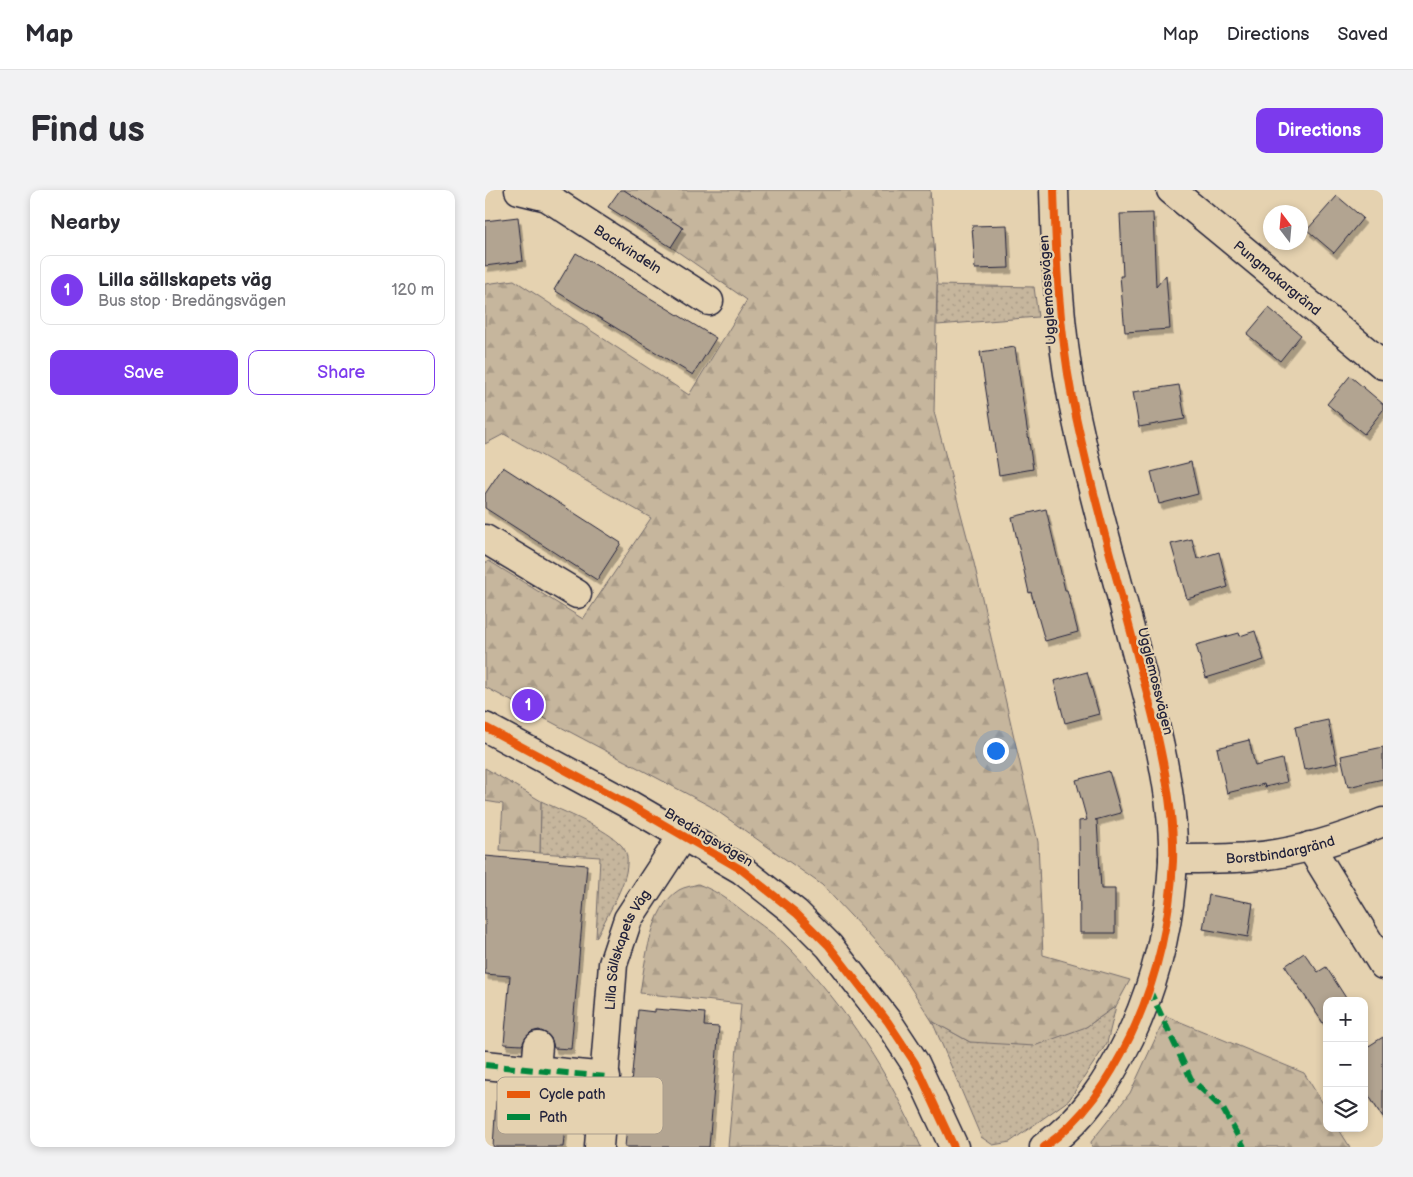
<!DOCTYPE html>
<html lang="en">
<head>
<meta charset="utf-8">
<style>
  body { margin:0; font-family:"Balsamiq Sans",sans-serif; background:#f2f2f3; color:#2b2b33 }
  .controls { position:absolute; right:15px; bottom:15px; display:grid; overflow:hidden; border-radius:10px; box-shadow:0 2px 8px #0003 }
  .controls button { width:45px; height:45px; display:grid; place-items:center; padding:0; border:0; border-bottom:1px solid #e1e1e2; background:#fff; color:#2b2b33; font:25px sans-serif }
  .compass { position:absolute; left:778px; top:15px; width:45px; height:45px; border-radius:50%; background:#fff; box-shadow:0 2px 8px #0003; rotate:344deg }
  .you { position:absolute; left:510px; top:560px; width:18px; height:18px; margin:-12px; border:4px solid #fff; border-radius:50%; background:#1a73e8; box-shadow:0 0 0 8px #1a73e833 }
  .badge { display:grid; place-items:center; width:32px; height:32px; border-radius:50%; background:#7c3aed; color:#fff; font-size:16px; font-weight:700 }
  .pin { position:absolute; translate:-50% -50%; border:2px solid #fff; box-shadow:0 1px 5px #0006 }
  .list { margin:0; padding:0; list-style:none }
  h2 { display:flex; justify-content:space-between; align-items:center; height:65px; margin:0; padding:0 20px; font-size:21px }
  h2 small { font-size:16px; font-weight:400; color:#7c7c81 }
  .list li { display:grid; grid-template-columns:32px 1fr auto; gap:15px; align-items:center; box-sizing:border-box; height:70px; margin:0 10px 10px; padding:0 10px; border:1px solid #e1e1e2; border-radius:10px }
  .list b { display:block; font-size:19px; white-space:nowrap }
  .list p { margin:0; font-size:16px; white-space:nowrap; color:#7c7c81 }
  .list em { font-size:16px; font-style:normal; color:#7c7c81 }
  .actions { display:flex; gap:10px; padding:15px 20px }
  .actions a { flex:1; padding:11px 0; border:1px solid #7c3aed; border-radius:10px; text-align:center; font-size:18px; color:#7c3aed }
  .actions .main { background:#7c3aed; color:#fff }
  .icon { flex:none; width:28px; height:28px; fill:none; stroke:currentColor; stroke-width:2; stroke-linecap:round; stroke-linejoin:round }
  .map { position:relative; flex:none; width:898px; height:957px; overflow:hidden; border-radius:10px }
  header { display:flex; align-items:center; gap:30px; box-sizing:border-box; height:70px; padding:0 25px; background:#fff; border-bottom:1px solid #e1e1e2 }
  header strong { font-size:24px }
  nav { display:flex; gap:28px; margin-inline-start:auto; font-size:18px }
  .intro { display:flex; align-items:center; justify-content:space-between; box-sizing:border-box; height:120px; padding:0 30px }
  h1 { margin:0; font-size:35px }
  .button { padding:12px 22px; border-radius:10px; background:#7c3aed; color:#fff; font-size:18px; font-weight:700 }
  main { display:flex; gap:30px; padding:0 30px }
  aside { flex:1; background:#fff; border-radius:10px; box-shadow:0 2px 8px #0003 }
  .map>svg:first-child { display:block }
  .green { fill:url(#green-dots); stroke:#746c6c }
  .forest { fill:url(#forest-firs); stroke:#746c6c }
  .building { fill:#b2a491; stroke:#22223b; filter:url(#shadow) }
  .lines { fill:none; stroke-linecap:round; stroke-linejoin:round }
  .minor-casing { stroke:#22223b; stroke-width:31 }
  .minor { stroke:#e5d2b0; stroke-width:28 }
  .quiet { stroke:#00873e; stroke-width:6; stroke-dasharray:12 6; stroke-linecap:butt }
  .cycleway-casing { stroke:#e5d2b0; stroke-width:11 }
  .cycleway { stroke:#e8590c; stroke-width:8 }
  .labels { text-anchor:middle; stroke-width:4.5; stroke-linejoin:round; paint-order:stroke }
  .street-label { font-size:14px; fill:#22223b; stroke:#e5d2b0 }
  .key { fill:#e5d2b0; stroke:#aa9d8d; stroke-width:1 }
  .key-label { font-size:14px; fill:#22223b }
</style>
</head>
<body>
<header>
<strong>Map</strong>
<nav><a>Map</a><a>Directions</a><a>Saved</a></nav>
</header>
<div class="intro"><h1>Find us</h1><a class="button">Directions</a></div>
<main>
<aside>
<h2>Nearby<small></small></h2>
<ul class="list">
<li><span class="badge">1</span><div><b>Lilla sällskapets väg</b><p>Bus stop · Bredängsvägen</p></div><em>120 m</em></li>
</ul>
<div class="actions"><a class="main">Save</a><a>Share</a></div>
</aside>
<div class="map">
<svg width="898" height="957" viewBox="0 0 898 957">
  <defs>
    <pattern id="green-dots" width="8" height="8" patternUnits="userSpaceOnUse" patternTransform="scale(1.25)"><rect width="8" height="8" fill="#c6b69d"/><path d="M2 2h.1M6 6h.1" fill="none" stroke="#aa9c88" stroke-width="1.8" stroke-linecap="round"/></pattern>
    <pattern id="forest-firs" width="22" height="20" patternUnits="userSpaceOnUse" patternTransform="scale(1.25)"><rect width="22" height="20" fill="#c6b69d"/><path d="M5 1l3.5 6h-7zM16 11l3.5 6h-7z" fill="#aa9c88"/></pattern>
    <filter id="shadow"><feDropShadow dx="3" dy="5.5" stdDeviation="0" flood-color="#0004"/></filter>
  </defs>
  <rect width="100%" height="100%" fill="#e5d2b0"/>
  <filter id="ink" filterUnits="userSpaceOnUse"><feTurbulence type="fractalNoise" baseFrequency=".02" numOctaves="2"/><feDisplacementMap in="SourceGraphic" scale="10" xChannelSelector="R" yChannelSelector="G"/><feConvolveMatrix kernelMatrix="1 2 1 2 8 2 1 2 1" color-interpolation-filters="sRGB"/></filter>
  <g filter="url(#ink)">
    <g class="green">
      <path d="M452 95 549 97 553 127 452 135Z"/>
      <path d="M56 611C77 621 123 639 137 656 141 660 143 668 142 674 142 694 120 729 111 748L115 667 55 663Z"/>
      <path d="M631 816 622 853 584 910 525 952 508 955 496 947 447 831 485 852 601 837Z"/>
    </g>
    <g class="forest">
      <path d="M139 0H445L452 95 449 222 489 373 553 652 558 765 645 790 631 816 601 837 549 856 485 852 447 831 409 772 337 695 225 616 0 497V373L4 371 98 429 166 328 19 244 0 254V94L29 90 204 205 262 110 186 57 198 38Z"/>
      <path d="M0 578 56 611 55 663 15 660 18 614 0 611Z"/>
      <path d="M213 694C236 703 249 714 268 729 280 738 295 748 306 760 361 817 405 885 436 957H243L256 814 155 803C160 773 165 718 194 700 199 697 207 696 213 694Z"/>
      <path d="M681 826 819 883 842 920V938H853L865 957H607L606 952 645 903Z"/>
    </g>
    <g class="building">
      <path d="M135 0H139L198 38 186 57 123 17Z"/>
      <path d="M852 6 878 28 849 63 822 40Z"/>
      <path d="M668 23 671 97 681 85 685 139 640 142 635 86H638L635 24Z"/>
      <path d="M33 27 38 71 0 76V31Z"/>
      <path d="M522 35 524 78 490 79 487 36Z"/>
      <path d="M91 63 231 148 208 185 69 100Z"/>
      <path d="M784 118 816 145 795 171 762 144Z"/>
      <path d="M530 157 548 279 514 285 495 162Z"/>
      <path d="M865 186 898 214V220L879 244 842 214Z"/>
      <path d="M694 195 700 229 654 237 648 202Z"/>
      <path d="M706 272 713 304 674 314 666 282Z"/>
      <path d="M18 277 136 353 112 390 0 318V304Z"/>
      <path d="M561 319 580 400H582L593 442 560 451 546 402 544 403 527 327Z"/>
      <path d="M707 349 712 369 734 362 743 397 702 409 686 354Z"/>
      <path d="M770 441 779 470 721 488 711 455 754 443 755 446Z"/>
      <path d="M602 482 614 524 580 533 569 491Z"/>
      <path d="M843 530 852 573 819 580 810 537Z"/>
      <path d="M764 550 770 576 797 569 802 592 780 597 779 594 742 603 732 558Z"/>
      <path d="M898 557V589L863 597 856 566Z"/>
      <path d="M624 581 636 623 610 630H612L616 699H630V743H595L594 631 602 630 591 590Z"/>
      <path d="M0 666 102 675 86 859 69 858 67 850 62 844 54 840 46 842 41 847 37 855 19 854 25 786 0 784Z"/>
      <path d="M724 705 768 713 763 747 718 739Z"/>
      <path d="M819 763 833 782 841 777 863 811H842V839L800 776Z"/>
      <path d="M170 819 220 823 219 836 234 837 224 957H140L153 820 170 822Z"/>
      <path d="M898 847V928L879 898V859Z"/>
      <path d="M11 911 32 912 34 920 39 926 47 930 55 928 60 923 64 915 82 917 78 957H8Z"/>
    </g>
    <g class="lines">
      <defs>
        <g id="minor">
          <path id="s1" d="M34 0 62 7 224 111"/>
          <path id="s2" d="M686 0 898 175"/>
          <path d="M0 349 92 404"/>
          <path d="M0 537 145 615 257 680 311 723 344 756 403 832 430 873 469 957"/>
          <path d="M825 656 898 775"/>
          <path id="s3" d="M688 669C713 669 739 669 765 667 810 664 856 649 898 632"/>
          <path d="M0 875 121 887"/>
          <path d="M48 914 53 856"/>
          <path id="s4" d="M114 957 128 774 143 729 198 645"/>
          <path d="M559 957C599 929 624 890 645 847 671 792 685 732 688 671 690 611 671 535 655 477 632 387 605 298 587 207 574 138 571 69 569 0"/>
        </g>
      </defs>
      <use href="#minor" class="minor-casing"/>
      <use href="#minor" class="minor"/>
      <g class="quiet">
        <path d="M664 799 706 889 738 919 759 957"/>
        <path d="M0 875 121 887"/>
      </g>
      <defs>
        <g id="cycleway">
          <path d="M0 537 145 615 257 680 311 723 344 756 403 832 430 873 469 957"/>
          <path d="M559 957C599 929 624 890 645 847 671 792 685 732 688 671 690 611 671 535 655 477 632 387 605 298 587 207 574 138 571 69 569 0"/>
        </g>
      </defs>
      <use href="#cycleway" class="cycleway-casing"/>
      <use href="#cycleway" class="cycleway"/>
    </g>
  </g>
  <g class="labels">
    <g class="street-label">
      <text dy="5" stroke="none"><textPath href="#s1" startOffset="125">Backvindeln</textPath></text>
      <text dy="5" stroke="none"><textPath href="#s2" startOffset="138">Pungmakargränd</textPath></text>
      <text transform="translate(562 100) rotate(-94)" y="5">Ugglemossvägen</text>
      <text transform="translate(671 491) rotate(76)" y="5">Ugglemossvägen</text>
      <text transform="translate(224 647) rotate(31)" y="5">Bredängsvägen</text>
      <text dy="5" stroke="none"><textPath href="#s3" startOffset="108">Borstbindargränd</textPath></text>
      <text dy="5" stroke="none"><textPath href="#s4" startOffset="201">Lilla Sällskapets Väg</textPath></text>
    </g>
  </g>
  <rect x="12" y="887" width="166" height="57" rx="8" class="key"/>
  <rect x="22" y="901" width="23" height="7" fill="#e8590c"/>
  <rect x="22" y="924" width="23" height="6" fill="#00873e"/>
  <g class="key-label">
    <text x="54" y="909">Cycle path</text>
    <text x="54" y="932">Path</text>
  </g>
</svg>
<div class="controls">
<button>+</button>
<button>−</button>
<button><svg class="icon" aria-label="layers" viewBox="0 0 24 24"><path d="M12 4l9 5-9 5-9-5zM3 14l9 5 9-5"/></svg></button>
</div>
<svg class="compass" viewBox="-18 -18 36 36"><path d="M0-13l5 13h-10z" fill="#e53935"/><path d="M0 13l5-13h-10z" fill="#7c7c81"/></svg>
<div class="you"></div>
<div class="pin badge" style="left:43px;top:515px">1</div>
</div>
</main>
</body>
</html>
